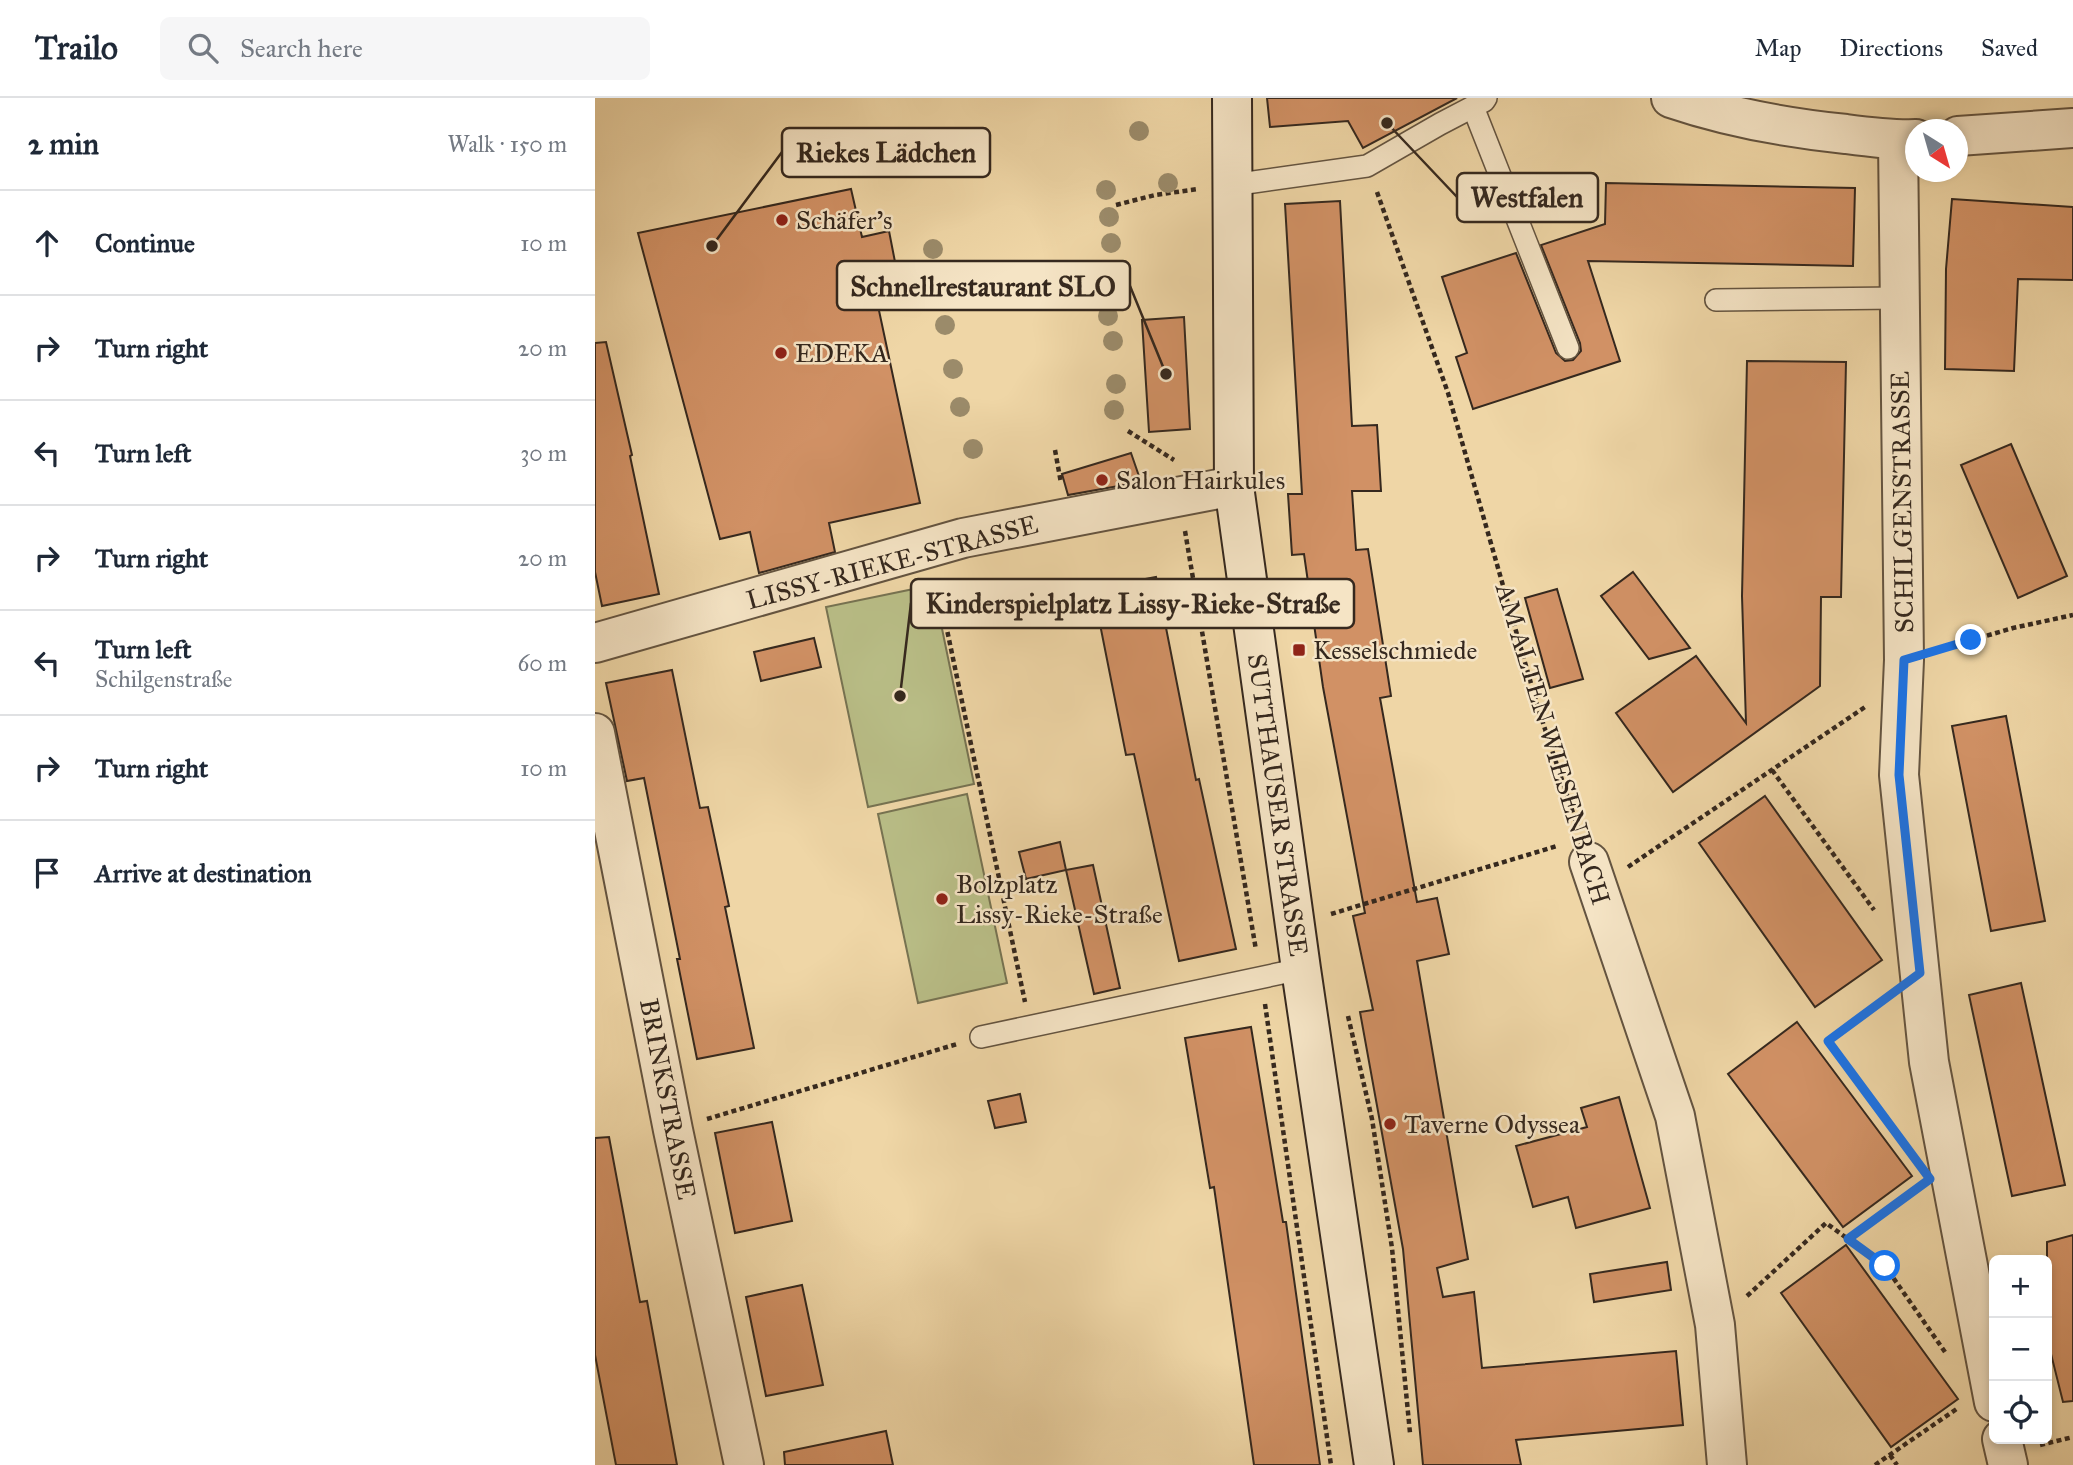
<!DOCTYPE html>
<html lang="en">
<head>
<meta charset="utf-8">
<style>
  body { margin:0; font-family:"IM FELL Great Primer",serif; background:#f6f6f7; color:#1f2937 }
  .controls { position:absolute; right:21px; bottom:21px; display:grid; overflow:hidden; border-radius:10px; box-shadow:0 4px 10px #0003 }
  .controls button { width:63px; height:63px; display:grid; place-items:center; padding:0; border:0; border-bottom:2px solid #e0e1e3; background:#fff; color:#1f2937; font:35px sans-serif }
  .compass { position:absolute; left:1310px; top:21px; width:63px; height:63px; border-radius:50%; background:#fff; box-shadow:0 4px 10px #0003; rotate:143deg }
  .stop { position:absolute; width:21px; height:21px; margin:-16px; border:5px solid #1a73e8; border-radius:50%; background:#fff }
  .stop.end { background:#1a73e8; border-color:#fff; box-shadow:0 2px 7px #0008 }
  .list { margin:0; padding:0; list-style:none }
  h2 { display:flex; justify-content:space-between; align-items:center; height:91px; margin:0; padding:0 28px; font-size:30px }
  h2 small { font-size:23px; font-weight:400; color:#747a83 }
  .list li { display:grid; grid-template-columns:46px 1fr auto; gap:21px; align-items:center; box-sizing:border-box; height:105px; padding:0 28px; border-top:2px solid #e0e1e3 }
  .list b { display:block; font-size:26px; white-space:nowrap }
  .list p { margin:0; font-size:23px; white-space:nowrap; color:#747a83 }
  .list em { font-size:23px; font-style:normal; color:#747a83 }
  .icon { flex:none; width:38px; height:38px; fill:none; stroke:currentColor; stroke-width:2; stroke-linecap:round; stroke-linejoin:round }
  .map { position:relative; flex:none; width:1478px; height:1367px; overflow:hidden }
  header { display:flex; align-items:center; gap:42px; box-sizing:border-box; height:98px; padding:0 35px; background:#fff; border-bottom:2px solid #e0e1e3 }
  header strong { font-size:33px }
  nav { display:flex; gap:38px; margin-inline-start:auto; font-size:24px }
  .search { width:490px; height:63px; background:#f6f6f7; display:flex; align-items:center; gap:18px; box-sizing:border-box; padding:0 24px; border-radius:10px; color:#747a83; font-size:26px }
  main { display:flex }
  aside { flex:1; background:#fff }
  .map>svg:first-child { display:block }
  .green { fill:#b9be87; stroke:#777352; stroke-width:2 }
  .building { fill:#d19165; stroke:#35281e; stroke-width:2 }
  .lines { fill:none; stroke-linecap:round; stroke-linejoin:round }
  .lane-casing { stroke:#645440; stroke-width:24 }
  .street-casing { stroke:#645440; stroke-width:42 }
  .secondary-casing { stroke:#35281e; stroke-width:42 }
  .path { stroke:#35281e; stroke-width:4.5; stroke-dasharray:5 3.5; stroke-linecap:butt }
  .lane { stroke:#f5e4c5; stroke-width:21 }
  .street { stroke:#f5e4c5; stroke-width:38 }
  .secondary { stroke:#f5e4c5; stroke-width:38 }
  .tree { fill:#9b8b6a }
  .route { stroke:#1a73e8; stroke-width:9 }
  .poi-dot { fill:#8f2418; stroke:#f5e4c5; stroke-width:2.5 }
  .labels { text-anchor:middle; stroke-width:5; stroke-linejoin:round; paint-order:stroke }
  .poi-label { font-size:26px; fill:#35281e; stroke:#f5e4c5; text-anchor:start }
  .street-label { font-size:26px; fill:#35281e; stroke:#f5e4c5 }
  .leader { fill:none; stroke:#35281e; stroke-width:2.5 }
  .callout-dot { fill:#35281e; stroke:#f5e4c5; stroke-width:2.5 }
  .callout { fill:#f5e4c5; stroke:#35281e; stroke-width:2.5 }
  .callout-label { font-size:28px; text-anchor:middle; font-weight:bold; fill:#35281e }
</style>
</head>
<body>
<header>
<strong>Trailo</strong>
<div class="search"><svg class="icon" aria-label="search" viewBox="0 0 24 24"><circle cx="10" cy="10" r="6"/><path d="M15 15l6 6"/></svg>Search here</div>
<nav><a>Map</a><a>Directions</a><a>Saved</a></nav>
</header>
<main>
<aside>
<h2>2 min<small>Walk · 150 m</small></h2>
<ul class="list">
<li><svg class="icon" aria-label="ahead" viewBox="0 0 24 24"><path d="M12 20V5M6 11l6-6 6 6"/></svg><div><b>Continue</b></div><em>10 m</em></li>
<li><svg class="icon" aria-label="right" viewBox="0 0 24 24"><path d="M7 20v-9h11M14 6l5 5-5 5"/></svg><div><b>Turn right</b></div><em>20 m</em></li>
<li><svg class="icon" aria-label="left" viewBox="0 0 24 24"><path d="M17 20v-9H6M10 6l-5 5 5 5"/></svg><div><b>Turn left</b></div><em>30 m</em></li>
<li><svg class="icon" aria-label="right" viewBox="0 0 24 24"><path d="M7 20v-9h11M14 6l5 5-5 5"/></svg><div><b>Turn right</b></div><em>20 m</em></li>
<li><svg class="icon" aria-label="left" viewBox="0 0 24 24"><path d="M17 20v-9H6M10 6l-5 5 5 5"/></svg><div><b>Turn left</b><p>Schilgenstraße</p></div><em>60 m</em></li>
<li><svg class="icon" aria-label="right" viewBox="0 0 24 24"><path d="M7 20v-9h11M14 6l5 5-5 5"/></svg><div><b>Turn right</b></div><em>10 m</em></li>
<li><svg class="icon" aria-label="arrive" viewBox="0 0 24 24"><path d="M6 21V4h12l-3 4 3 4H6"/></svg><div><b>Arrive at destination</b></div></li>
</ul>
</aside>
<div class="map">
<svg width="1478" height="1367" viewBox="0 0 1478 1367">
  <rect width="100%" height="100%" fill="#efd6a6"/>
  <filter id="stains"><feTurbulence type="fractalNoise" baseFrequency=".00286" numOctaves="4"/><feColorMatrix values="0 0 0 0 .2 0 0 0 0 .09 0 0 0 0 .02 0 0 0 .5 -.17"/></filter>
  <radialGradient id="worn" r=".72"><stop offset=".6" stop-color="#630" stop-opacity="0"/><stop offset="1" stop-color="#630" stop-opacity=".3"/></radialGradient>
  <g class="green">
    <path d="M338 487 379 686 273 709 231 509Z"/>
    <path d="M372 696 412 885 323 905 283 716Z"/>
  </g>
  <g class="building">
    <path d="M672 0H862L768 50 753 23 675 29Z"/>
    <path d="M1011 85 1260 90 1258 168 993 163 1025 263 878 311 861 259 872 255 847 179 921 155 961 255 970 263 978 262 986 253 985 245 946 147 1010 126Z"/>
    <path d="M256 91 267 139 294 133 301 169 276 175 325 405 234 425 240 454 164 475 155 434 125 441 43 135Z"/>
    <path d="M1357 101 1478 109V182L1423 181 1419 273 1350 271 1351 171Z"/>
    <path d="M745 103 757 328 782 327 786 393H757L761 452 773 451 796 598 785 600 822 804 842 800 854 856 822 863 873 1161 842 1170 848 1199 879 1194 887 1270 1081 1253 1088 1327 921 1342 926 1367H828L808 1151 765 914 778 912 758 818 770 815 728 589 709 456 697 457 693 396H707L690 106Z"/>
    <path d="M589 219 595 331 554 334 547 222Z"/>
    <path d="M11 244 37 357 35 358 64 496 7 508 0 474V245Z"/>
    <path d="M1152 263 1251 264 1246 499H1226L1225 588 1078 694 1021 615 1101 558 1151 625 1147 498Z"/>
    <path d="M1416 346 1472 478 1423 500 1366 367Z"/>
    <path d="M536 355 546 384 473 397 467 376Z"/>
    <path d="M1038 474 1095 550 1054 561 1006 498Z"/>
    <path d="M561 479 601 682 604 681 641 851 584 863 539 656 531 657 498 491Z"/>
    <path d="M962 491 988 581 955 590 930 500Z"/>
    <path d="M219 540 226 569 166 583 159 554Z"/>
    <path d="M77 572 105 710 113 709 134 808 130 809 159 950 102 961 82 861H85L49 680 32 683 11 585Z"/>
    <path d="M1411 618 1450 823 1396 833 1357 628Z"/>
    <path d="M1170 698 1287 862 1220 909 1104 745Z"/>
    <path d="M465 744 471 772 431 781 424 754Z"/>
    <path d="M498 767 525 890 499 896 471 772Z"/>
    <path d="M1426 885 1470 1087 1417 1098 1374 897Z"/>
    <path d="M1202 924 1317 1078 1248 1129 1133 976Z"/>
    <path d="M656 929 688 1124H691L725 1367H659L619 1089 615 1090 590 940Z"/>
    <path d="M425 996 431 1024 400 1030 393 1003Z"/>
    <path d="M1024 999 1055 1110 981 1130 973 1099 938 1109 921 1048 992 1029 986 1010Z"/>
    <path d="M177 1024 197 1123 140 1135 120 1035Z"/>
    <path d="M14 1039 45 1204 52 1203 82 1367H21L0 1257V1040Z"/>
    <path d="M1478 1137V1303L1468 1304 1452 1240V1144Z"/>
    <path d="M1251 1147 1363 1301 1296 1349 1186 1195Z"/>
    <path d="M1072 1164 1076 1192 999 1204 995 1176Z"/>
    <path d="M207 1187 228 1287 171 1298 151 1199Z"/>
    <path d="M291 1333 298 1367H190L189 1354Z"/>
  </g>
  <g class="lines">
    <defs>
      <g id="lane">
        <path d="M878 9 973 250"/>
        <path d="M637 87 772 68 845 26 889 3 891 0"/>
        <path d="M1121 202 1305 200"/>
        <path d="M386 939 706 871"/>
      </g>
      <g id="street">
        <path d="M1076 0C1132 19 1192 30 1251 36 1274 39 1297 42 1321 41"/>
        <path d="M1363 38 1478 30"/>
        <path d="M1303 42 1309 562 1304 677 1334 964 1399 1304"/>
        <path d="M0 545 368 440 639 388"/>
        <path d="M0 635 78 1032 149 1367"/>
        <path d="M994 764 1080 1018 1120 1227 1132 1367"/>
        <path d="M1407 1341 1413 1367"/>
      </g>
      <path id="secondary" d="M637 0 639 388 706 871 779 1367"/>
    </defs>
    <use href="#lane" class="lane-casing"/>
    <use href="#street" class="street-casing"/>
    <use href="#secondary" class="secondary-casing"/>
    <g class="path">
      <path d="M782 94 853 295 943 610 983 730"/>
      <path d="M521 107 560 97 603 91"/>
      <path d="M533 333 579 362"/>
      <path d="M460 352 466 385"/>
      <path d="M590 433 661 852"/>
      <path d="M342 484 430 904"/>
      <path d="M1343 552 1418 530 1478 517"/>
      <path d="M1177 672 1279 812"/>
      <path d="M1033 769 1270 609"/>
      <path d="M736 816 962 748"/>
      <path d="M1290 901 1233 943 1310 1048"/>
      <path d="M670 906 736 1367"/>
      <path d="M753 918 777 1021 797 1150 815 1335"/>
      <path d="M112 1021 362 946"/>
      <path d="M1253 1141 1321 1091"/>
      <path d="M1152 1198 1231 1125 1290 1168 1350 1254"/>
      <path d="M1445 1347 1478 1339"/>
      <path d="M1295 1357 1302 1367"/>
      <path d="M1280 1367 1363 1310"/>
    </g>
    <use href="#lane" class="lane"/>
    <use href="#street" class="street"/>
    <use href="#secondary" class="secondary"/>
  </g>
  <g class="tree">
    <circle cx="544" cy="33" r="10"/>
    <circle cx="573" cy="85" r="10"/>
    <circle cx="511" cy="92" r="10"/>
    <circle cx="514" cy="119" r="10"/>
    <circle cx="516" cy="145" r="10"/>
    <circle cx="338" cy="151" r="10"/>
    <circle cx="513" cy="218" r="10"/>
    <circle cx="350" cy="227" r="10"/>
    <circle cx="518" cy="243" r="10"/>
    <circle cx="358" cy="271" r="10"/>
    <circle cx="521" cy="286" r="10"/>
    <circle cx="365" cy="309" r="10"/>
    <circle cx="519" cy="312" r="10"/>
    <circle cx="378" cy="351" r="10"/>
  </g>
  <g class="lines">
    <path class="route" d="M1290 1168 1253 1141 1335 1081 1233 943 1325 875 1304 677 1309 562 1376 542"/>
  </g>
  <g class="poi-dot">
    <circle cx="187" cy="122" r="7"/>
    <circle cx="186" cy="255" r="7"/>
    <circle cx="507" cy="382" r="7"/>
    <rect x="697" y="545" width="14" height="14" rx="3.5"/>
    <circle cx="347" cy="801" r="7"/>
    <circle cx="795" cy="1026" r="7"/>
  </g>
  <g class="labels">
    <g class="poi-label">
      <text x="201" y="131">Schäfer's</text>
      <text x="200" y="264">EDEKA</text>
      <text x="521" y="391">Salon Hairkules</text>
      <text x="718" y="561">Kesselschmiede</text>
      <text x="361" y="795">Bolzplatz<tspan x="361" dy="30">Lissy-Rieke-Straße</tspan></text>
      <text x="809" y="1035">Taverne Odyssea</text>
    </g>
    <g class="street-label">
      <text transform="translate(1307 404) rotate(-91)" y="9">SCHILGENSTRASSE</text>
      <text transform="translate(297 464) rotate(-15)" y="9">LISSY-RIEKE-STRASSE</text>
      <text transform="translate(958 646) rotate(73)" y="9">AM ALTEN WIESENBACH</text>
      <text transform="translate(683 707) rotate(82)" y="9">SUTTHAUSER STRASSE</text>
      <text transform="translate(73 1001) rotate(79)" y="9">BRINKSTRASSE</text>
    </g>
  </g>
  <path class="leader" d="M117 148L187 54M792 25L862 99M571 276L535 188M305 598L316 505"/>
  <g class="callout-dot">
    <circle cx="117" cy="148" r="7"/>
    <circle cx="792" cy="25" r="7"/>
    <circle cx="571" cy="276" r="7"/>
    <circle cx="305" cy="598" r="7"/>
  </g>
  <g class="callout">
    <rect x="187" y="30" width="208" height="49" rx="7"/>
    <rect x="862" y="75" width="141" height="49" rx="7"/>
    <rect x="242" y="163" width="293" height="49" rx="7"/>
    <rect x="316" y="481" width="443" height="49" rx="7"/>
  </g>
  <g class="callout-label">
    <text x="291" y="64">Riekes Lädchen</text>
    <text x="932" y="109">Westfalen</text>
    <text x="388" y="198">Schnellrestaurant SLO</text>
    <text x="538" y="515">Kinderspielplatz Lissy-Rieke-Straße</text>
  </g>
  <rect width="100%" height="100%" filter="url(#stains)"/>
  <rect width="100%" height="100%" fill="url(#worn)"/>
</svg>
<div class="controls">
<button>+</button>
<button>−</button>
<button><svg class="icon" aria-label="locate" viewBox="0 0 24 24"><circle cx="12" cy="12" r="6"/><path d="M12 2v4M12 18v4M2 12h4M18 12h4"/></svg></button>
</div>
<svg class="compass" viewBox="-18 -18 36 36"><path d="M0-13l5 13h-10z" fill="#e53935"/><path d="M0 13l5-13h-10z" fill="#747a83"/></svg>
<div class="stop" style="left:1290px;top:1168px"></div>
<div class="stop end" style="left:1376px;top:542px"></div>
</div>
</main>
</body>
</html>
